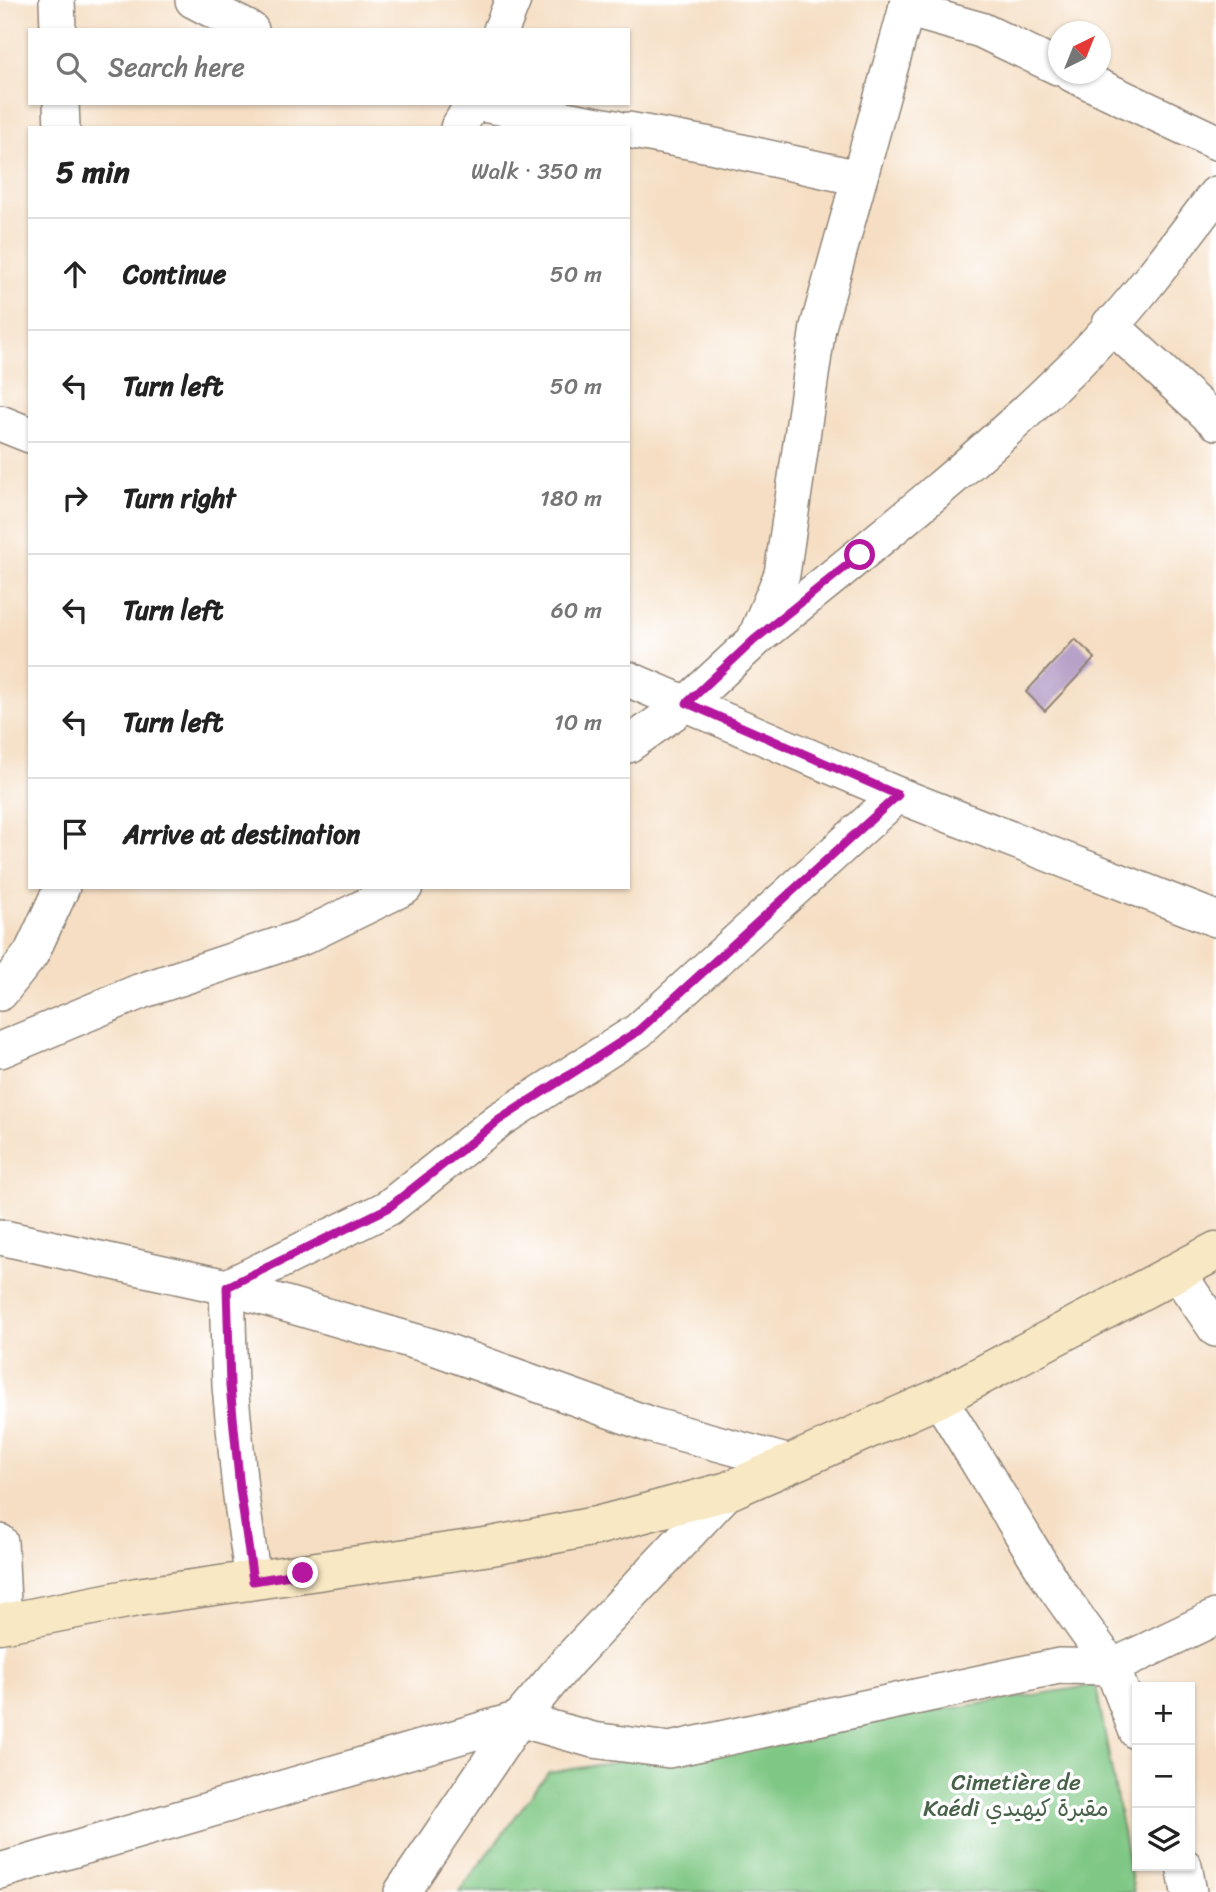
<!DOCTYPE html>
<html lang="en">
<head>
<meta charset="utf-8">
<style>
  body { margin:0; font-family:Sriracha,"Playpen Sans Arabic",sans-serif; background:#f6f6f6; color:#222 }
  .controls { position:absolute; right:21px; bottom:21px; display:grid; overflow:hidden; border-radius:0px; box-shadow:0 2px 5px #0004 }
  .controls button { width:63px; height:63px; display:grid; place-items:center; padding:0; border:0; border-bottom:2px solid #e0e0e0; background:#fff; color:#222; font:35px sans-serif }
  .compass { position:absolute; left:1048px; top:21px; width:63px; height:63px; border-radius:50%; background:#fff; box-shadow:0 2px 5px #0004; rotate:43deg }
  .stop { position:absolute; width:21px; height:21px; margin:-16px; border:5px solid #b5179e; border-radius:50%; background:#fff }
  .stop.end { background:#b5179e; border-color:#fff; box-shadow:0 2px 7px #0008 }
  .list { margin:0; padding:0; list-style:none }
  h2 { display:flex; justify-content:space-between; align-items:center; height:91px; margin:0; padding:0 28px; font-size:30px }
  h2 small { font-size:23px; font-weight:400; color:#767676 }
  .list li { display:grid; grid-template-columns:46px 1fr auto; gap:21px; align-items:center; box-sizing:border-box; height:112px; padding:0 28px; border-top:2px solid #e0e0e0 }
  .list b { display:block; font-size:26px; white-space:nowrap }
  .list em { font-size:23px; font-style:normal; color:#767676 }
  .icon { flex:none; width:38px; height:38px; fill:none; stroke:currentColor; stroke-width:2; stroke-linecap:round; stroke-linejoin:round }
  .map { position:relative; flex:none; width:1216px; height:1892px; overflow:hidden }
  .search { position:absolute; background:#fff; box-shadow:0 2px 5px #0004; left:28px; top:28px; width:602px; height:77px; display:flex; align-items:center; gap:18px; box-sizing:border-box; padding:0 24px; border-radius:0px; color:#767676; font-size:26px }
  .panel { position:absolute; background:#fff; box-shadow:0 2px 5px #0004; left:28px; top:126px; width:602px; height:763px; border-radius:0px }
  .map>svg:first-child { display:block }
  .green { fill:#7fc784; stroke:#557958; stroke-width:2 }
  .building { fill:#b8a1c8 }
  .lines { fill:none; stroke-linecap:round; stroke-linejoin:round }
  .street-casing { stroke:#908477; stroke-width:38 }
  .secondary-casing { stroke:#908477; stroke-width:41 }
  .street { stroke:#fff; stroke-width:35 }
  .secondary { stroke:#f8e8c3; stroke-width:38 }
  .route { stroke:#b5179e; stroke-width:9 }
  .labels { text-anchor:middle; stroke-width:7; stroke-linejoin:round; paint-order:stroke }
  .park-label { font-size:23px; fill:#48624a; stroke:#fff }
</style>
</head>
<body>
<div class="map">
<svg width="1216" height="1892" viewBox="0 0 1216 1892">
  <rect width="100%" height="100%" fill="#fff"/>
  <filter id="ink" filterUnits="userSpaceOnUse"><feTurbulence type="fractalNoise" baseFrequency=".0143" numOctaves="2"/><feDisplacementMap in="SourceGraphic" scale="14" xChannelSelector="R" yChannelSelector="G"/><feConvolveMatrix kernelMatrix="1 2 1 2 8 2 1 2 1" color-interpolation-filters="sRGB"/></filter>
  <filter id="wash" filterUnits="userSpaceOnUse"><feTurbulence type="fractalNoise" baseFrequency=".00686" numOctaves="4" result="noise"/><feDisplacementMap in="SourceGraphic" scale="28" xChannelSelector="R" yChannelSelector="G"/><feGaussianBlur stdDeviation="1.57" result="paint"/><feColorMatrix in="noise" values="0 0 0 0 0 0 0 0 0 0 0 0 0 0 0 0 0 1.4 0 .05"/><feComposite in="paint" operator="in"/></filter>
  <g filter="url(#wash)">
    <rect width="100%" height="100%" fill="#f5dec3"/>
    <path class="green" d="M1096 1685 1134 1892H459L548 1773Z"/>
    <g id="blocks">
      <path class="building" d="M1075 639 1095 658 1045 711 1026 692Z"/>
    </g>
  </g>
  <g filter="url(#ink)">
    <use href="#blocks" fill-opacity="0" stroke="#908477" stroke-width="2"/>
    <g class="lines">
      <defs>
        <g id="street">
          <path d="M57 0 58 30"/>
          <path d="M193 0 251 30"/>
          <path d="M906 9 981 30 1058 67"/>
          <path d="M501 30 513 0"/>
          <path d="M1072 74 1216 142"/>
          <path d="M61 103 62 128"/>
          <path d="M477 103 615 128"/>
          <path d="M458 128 473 103"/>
          <path d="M628 130 710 145 859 178"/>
          <path d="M1110 324 1216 422"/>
          <path d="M0 423 30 435"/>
          <path d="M757 638C865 551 973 466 1071 369 1124 316 1171 254 1216 194"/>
          <path d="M628 679 898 795 1216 919"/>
          <path d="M628 745 687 703 754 641 782 574 818 327 909 0"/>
          <path d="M0 993 31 954 62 887"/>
          <path d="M0 1050 141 991 303 937 405 887"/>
          <path d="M0 1237 227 1287 434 1347 651 1425 790 1463"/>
          <path d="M1177 1272 1216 1329"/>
          <path d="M227 1287 388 1208 499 1120 638 1031 898 795"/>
          <path d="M227 1287 230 1386 240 1489 253 1581"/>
          <path d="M939 1398 1052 1583 1112 1667 1137 1732"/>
          <path d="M0 1542 4 1623"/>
          <path d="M1184 1866 1189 1892"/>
          <path d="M0 1871 519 1719 593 1740 669 1750 1059 1666 1112 1667 1216 1617"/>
          <path d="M402 1892 519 1719 569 1660 728 1491"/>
        </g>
        <path id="secondary" d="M0 1624 137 1597 491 1546 596 1526 728 1491 939 1398 1216 1251"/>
      </defs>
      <use href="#street" class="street-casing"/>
      <use href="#secondary" class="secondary-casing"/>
      <use href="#street" class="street"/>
      <use href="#secondary" class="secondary"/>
    </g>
  </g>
  <g class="lines" filter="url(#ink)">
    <path class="route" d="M303 1573 253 1581 240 1489 230 1386 227 1287 388 1208 499 1120 638 1031 898 795 687 703 754 640 860 555"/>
  </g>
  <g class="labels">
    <g class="park-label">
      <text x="1016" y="1790">Cimetière de<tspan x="1016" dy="26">Kaédi مقبرة كيهيدي</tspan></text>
    </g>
  </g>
</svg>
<div class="controls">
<button>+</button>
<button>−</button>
<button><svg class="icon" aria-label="layers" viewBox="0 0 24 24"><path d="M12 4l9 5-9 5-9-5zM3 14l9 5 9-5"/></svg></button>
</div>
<svg class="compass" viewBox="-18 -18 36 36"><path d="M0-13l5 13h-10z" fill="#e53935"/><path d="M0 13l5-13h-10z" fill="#767676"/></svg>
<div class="stop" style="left:860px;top:555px"></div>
<div class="stop end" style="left:303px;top:1573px"></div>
<div class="search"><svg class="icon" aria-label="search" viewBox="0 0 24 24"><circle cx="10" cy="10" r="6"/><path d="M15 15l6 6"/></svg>Search here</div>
<section class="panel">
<h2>5 min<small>Walk · 350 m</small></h2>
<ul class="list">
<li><svg class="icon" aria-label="ahead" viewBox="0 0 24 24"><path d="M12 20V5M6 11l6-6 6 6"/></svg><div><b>Continue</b></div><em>50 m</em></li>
<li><svg class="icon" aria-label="left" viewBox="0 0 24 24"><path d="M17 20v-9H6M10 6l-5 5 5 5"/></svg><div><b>Turn left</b></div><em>50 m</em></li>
<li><svg class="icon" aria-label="right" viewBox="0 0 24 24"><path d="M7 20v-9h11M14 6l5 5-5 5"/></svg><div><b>Turn right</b></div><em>180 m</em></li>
<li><svg class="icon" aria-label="left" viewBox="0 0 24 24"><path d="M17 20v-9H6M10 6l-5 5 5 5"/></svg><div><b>Turn left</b></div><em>60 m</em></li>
<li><svg class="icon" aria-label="left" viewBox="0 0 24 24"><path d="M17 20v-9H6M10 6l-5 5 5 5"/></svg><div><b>Turn left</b></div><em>10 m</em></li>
<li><svg class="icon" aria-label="arrive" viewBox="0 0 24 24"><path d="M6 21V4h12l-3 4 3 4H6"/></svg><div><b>Arrive at destination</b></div></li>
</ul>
</section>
</div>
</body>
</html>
